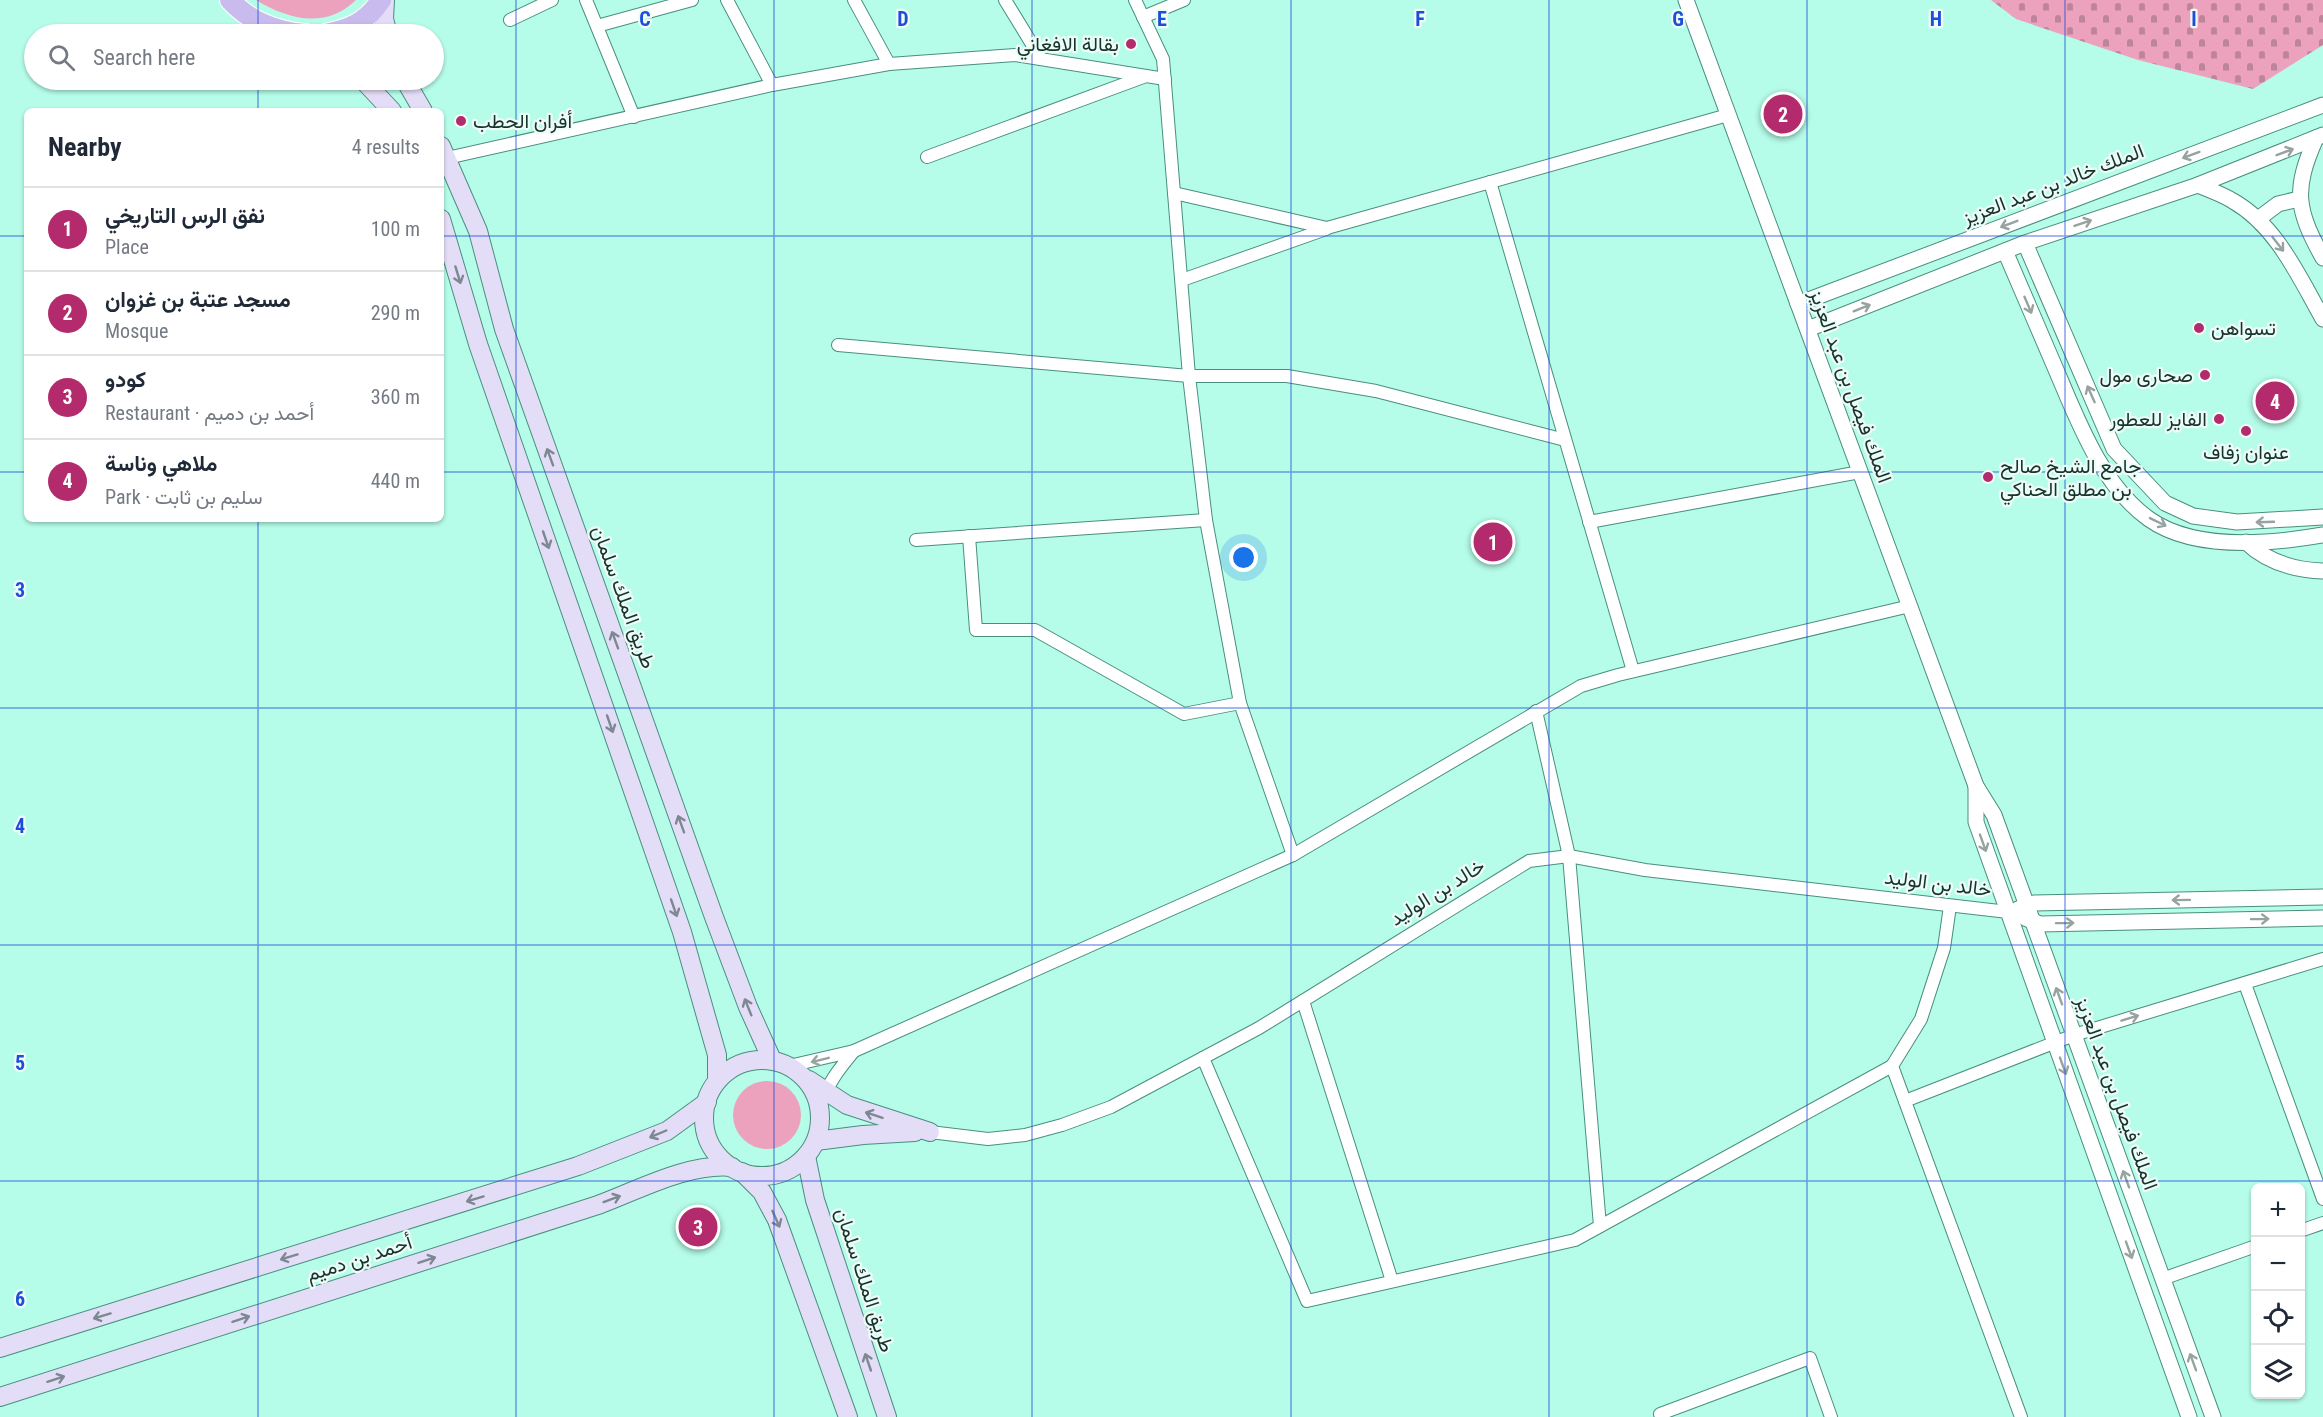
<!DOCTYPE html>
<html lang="en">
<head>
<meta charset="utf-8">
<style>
  body { margin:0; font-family:"Roboto Condensed",Vazirmatn,sans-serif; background:#f2f2f3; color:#1f2937 }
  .controls { position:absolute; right:18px; bottom:18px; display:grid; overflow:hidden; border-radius:9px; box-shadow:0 2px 4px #0004 }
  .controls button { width:54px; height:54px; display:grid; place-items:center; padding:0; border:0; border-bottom:2px solid #e0e1e3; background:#fff; color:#1f2937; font:30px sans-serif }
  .you { position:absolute; left:1244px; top:558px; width:21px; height:21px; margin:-15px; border:4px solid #fff; border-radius:50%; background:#1a73e8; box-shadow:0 0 0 9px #1a73e833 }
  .badge { display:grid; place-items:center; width:39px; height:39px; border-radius:50%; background:#b32b6d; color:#fff; font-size:20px; font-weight:700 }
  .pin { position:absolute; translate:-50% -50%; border:3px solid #fff; box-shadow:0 2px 6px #0006 }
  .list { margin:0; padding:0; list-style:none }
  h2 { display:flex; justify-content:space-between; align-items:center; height:78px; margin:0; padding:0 24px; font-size:26px }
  h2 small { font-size:20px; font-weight:400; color:#747a83 }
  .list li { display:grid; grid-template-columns:39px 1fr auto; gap:18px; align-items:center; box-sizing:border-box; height:84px; padding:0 24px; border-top:2px solid #e0e1e3 }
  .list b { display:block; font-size:22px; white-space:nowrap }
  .list p { margin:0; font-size:20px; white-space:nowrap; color:#747a83 }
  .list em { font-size:20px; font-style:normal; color:#747a83 }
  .icon { flex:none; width:33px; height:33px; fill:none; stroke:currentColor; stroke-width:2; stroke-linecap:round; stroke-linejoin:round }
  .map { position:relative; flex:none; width:2323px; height:1417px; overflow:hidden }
  .search { position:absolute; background:#fff; box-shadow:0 2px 4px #0004; left:24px; top:24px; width:420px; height:66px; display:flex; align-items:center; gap:15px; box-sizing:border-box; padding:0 21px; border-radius:33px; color:#747a83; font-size:22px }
  .panel { position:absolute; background:#fff; box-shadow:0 2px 4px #0004; left:24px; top:108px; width:420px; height:414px; border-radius:9px }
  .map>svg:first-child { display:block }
  .grass { fill:#eca2bd }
  .cemetery { fill:url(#cemetery-stones) }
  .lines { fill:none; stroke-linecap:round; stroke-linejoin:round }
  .minor-casing { stroke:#498f7e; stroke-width:14 }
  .tertiary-casing { stroke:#498f7e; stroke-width:17 }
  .secondary-casing { stroke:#498f7e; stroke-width:20 }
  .primary-casing { stroke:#fff; stroke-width:22 }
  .minor { stroke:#fff; stroke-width:12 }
  .tertiary { stroke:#fff; stroke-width:15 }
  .secondary { stroke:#e4ddf7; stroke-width:18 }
  .primary { stroke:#cabbee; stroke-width:20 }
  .oneway { stroke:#96a3a0 }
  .oneway2 { stroke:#7d8892 }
  .grid { fill:none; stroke:#1d4ed8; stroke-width:1.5; stroke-opacity:0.55 }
  .poi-dot { fill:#b32b6d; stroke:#eefcf8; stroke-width:2 }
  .labels { text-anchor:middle; stroke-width:4.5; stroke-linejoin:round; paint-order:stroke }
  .poi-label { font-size:20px; fill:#16332c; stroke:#eefcf8; text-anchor:end }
  .street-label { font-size:20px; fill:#16332c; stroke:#eefcf8 }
  .grid-label { font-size:20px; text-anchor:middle; font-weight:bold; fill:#1d4ed8; stroke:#eefcf8; stroke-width:4.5; stroke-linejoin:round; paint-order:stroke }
</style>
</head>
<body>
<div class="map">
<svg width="2323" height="1417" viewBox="0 0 2323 1417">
  <defs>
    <pattern id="cemetery-stones" width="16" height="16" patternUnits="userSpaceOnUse" patternTransform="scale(1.5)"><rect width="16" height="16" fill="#eca2bd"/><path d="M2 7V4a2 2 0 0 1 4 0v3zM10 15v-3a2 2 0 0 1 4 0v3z" fill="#be859a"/></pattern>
  </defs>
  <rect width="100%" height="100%" fill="#b5fce9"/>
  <g class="grass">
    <path d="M256 0H356C326 29 289 20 256 0Z"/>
    <circle cx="767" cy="1115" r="34"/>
  </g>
  <path class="cemetery" d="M1991 0H2323V45L2253 89 2138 60 2016 19Z"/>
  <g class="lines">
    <defs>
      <g id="minor">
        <path d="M586 0 634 117"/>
        <path d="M727 0 772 85"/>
        <path d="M854 0 889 64"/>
        <path d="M1005 0 1041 59"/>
        <path d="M1135 0 1163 59 1189 376 1206 520 1240 703 1293 855"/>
        <path d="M1143 17 1184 0"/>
        <path d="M510 20 552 0"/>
        <path d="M597 26 692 0"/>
        <path d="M927 157 1146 76"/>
        <path d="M447 158 772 85 889 64 1015 55 1165 79"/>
        <path d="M1490 182 1633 671"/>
        <path d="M1174 193 1327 228 1728 115"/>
        <path d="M1182 280 1326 229"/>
        <path d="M838 345 1189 376H1287L1376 391 1565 440"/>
        <path d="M1589 522 1860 472"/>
        <path d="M969 536 976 630H1035L1184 714 1240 703"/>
        <path d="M916 540 1206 520"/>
        <path d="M1536 711 1569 856 1600 1226"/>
        <path d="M1950 906 1944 948 1921 1019 1892 1066 2021 1417"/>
        <path d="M2245 984 2323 1199"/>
        <path d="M1303 1001 1392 1281"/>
        <path d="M854 1051 1293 855 1581 686 1618 675 1910 606"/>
        <path d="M1203 1058 1307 1301 1575 1240 1892 1066"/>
        <path d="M789 1066 854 1051C839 1069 827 1084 820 1107"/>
        <path d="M1905 1101 2074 1035 2323 959"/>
        <path d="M930 1132 988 1139 1025 1135 1062 1125 1111 1107 1259 1028 1529 861 1569 856 1645 870 2008 912"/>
        <path d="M2300 1231 2323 1223"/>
        <path d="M2162 1279 2256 1246"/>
        <path d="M1660 1414 1810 1358 1831 1417"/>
      </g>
      <g id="tertiary">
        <path d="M1686 0 1976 786 1994 815 2213 1417"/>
        <path d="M2316 138C2293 190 2296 209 2323 258"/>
        <path d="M2198 185C2209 190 2222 194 2233 201 2277 226 2299 277 2323 319"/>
        <path d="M2258 219 2278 204 2299 199"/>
        <path d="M2025 243 2114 449 2165 503 2193 516 2237 522 2323 517"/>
        <path d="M2005 251C2021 289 2038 327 2054 365 2077 418 2100 484 2149 519 2194 551 2271 544 2323 535"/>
        <path d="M1798 304 2323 105"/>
        <path d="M1808 329 2025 243 2198 185 2323 135"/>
        <path d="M2246 542C2267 562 2295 570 2323 571"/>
        <path d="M1976 786V822L2189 1417"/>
        <path d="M2018 909 2034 903 2323 897"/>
        <path d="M2025 918 2040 924 2323 918"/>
      </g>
      <g id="secondary">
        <path d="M385 0 384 19 388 34"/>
        <path d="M363 80 392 111"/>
        <path d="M405 80 423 111"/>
        <path d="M441 146 478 231 504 329 714 917 748 1007 772 1060"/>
        <path d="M441 219 478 344 682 932 717 1055V1081"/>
        <circle cx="762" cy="1118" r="58"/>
        <path d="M809 1080 847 1105 930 1132"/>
        <path d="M816 1141 863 1135 915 1132"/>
        <path d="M806 1156 815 1200 887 1417"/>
        <path d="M742 1172 762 1192 777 1220 848 1417"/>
        <path d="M0 1348 578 1166 667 1131 707 1102"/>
        <path d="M0 1397 598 1205C639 1190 687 1163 732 1167"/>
      </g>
      <g id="primary">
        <path d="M230 0C249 21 277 32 305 34"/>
        <path d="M325 34C350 29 367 22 381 0"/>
      </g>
    </defs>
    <use href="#minor" class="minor-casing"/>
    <use href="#tertiary" class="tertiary-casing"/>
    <use href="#secondary" class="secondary-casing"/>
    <use href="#primary" class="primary-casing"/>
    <use href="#minor" class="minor"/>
    <use href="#tertiary" class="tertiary"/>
    <use href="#secondary" class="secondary"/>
    <use href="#primary" class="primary"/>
  </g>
  <defs><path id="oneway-shaft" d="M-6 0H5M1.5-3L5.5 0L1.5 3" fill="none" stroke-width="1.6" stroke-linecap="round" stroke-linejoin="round" transform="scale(1.5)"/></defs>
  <g class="oneway">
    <use href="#oneway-shaft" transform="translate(2285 152) rotate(-21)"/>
    <use href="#oneway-shaft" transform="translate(2191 155) rotate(160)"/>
    <use href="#oneway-shaft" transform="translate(2083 223) rotate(-19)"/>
    <use href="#oneway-shaft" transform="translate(2009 224) rotate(159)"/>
    <use href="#oneway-shaft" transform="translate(2278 244) rotate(52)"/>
    <use href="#oneway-shaft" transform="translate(2028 305) rotate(67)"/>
    <use href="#oneway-shaft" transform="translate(1862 308) rotate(-22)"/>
    <use href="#oneway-shaft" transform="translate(2091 394) rotate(-114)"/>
    <use href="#oneway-shaft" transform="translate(2158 522) rotate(26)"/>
    <use href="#oneway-shaft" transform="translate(2265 522) rotate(178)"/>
    <use href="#oneway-shaft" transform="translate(1983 843) rotate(70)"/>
    <use href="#oneway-shaft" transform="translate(2181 900) rotate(179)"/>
    <use href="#oneway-shaft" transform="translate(2260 919) rotate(-1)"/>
    <use href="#oneway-shaft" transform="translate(2065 923) rotate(-1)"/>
    <use href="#oneway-shaft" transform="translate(2059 996) rotate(-110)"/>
    <use href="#oneway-shaft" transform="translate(2130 1018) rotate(-17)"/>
    <use href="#oneway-shaft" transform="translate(820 1060) rotate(166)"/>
    <use href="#oneway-shaft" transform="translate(2063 1066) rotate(70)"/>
    <use href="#oneway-shaft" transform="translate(2126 1179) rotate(-110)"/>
    <use href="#oneway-shaft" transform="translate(2129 1250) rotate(70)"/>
    <use href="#oneway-shaft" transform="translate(2193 1362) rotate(-110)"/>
  </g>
  <g class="oneway2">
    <use href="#oneway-shaft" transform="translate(458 275) rotate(73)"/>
    <use href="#oneway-shaft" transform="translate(550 457) rotate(-110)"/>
    <use href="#oneway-shaft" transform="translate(546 540) rotate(71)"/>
    <use href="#oneway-shaft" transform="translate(615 640) rotate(-110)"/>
    <use href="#oneway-shaft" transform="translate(610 724) rotate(71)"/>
    <use href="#oneway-shaft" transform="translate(681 824) rotate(-110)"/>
    <use href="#oneway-shaft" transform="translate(674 908) rotate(71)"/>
    <use href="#oneway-shaft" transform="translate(748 1007) rotate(-112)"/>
    <use href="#oneway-shaft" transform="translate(874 1115) rotate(-162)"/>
    <use href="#oneway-shaft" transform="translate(658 1134) rotate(157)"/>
    <use href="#oneway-shaft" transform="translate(475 1199) rotate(163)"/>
    <use href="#oneway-shaft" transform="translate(612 1199) rotate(-20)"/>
    <use href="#oneway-shaft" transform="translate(776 1219) rotate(66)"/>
    <use href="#oneway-shaft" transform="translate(289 1257) rotate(163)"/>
    <use href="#oneway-shaft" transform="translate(427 1260) rotate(-18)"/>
    <use href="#oneway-shaft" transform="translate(102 1316) rotate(163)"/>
    <use href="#oneway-shaft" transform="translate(241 1319) rotate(-18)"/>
    <use href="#oneway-shaft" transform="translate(868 1362) rotate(-109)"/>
    <use href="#oneway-shaft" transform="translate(56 1379) rotate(-18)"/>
  </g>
  <path class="grid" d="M258 0V34M516 0V1417M774 0V1417M1032 0V1417M1291 0V1417M1549 0V1417M1807 0V1417M2065 0V1417M258 80V111M0 236H27M441 236H2323M0 472H27M441 472H2323M258 519V1417M0 708H2323M0 945H2323M0 1181H2323"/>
  <g class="poi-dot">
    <circle cx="1131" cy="44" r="6"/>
    <circle cx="461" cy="121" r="6"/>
    <circle cx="2199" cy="328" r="6"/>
    <circle cx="2205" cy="375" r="6"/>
    <circle cx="2219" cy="419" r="6"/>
    <circle cx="2246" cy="431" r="6"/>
    <circle cx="1988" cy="477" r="6"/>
  </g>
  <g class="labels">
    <g class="poi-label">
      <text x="1119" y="51">بقالة الافغاني</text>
      <text x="473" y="128" text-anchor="start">أفران الحطب</text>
      <text x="2211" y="335" text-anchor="start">تسواهن</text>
      <text x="2193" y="382">صحارى مول</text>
      <text x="2207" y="426">الفايز للعطور</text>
      <text x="2246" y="459" text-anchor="middle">عنوان زفاف</text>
      <text x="2000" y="473" text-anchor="start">جامع الشيخ صالح<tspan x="2000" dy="23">بن مطلق الحناكي</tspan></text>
    </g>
    <g class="street-label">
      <text transform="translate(2053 184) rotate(-21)" y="7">الملك خالد بن عبد العزيز</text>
      <text transform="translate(1851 386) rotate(70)" y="7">الملك فيصل بن عبد العزيز</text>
      <text transform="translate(624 597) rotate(70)" y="7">طريق الملك سلمان</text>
      <text transform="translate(1938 883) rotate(7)" y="7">خالد بن الوليد</text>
      <text transform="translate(1437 892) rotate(-32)" y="7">خالد بن الوليد</text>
      <text transform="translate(2117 1093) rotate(70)" y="7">الملك فيصل بن عبد العزيز</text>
      <text transform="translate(359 1258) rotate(-18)" y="7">أحمد بن دميم</text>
      <text transform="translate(865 1280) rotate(72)" y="7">طريق الملك سلمان</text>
    </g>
  </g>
  <g class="grid-label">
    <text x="645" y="26">C</text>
    <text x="903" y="26">D</text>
    <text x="1162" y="26">E</text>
    <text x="1420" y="26">F</text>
    <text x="1678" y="26">G</text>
    <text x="1936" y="26">H</text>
    <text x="2194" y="26">I</text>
    <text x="20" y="597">3</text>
    <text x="20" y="833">4</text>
    <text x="20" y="1070">5</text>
    <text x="20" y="1306">6</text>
  </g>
</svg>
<div class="controls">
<button>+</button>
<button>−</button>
<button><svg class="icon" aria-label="locate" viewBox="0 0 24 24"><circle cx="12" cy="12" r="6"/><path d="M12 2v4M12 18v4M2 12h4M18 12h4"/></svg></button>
<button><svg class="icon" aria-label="layers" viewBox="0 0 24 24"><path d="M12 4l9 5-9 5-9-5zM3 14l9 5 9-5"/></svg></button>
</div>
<div class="you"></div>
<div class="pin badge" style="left:1493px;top:542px">1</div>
<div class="pin badge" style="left:1783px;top:114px">2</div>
<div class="pin badge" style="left:698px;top:1227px">3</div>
<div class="pin badge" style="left:2275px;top:401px">4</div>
<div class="search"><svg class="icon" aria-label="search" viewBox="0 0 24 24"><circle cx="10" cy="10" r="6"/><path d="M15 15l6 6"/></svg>Search here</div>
<section class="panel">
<h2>Nearby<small>4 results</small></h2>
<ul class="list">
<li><span class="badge">1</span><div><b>نفق الرس التاريخي</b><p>Place</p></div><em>100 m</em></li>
<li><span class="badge">2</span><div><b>مسجد عتبة بن غزوان</b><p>Mosque</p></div><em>290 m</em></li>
<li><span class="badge">3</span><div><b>كودو</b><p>Restaurant · أحمد بن دميم</p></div><em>360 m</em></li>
<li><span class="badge">4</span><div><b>ملاهي وناسة</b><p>Park · سليم بن ثابت</p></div><em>440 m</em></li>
</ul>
</section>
</div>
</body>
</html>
